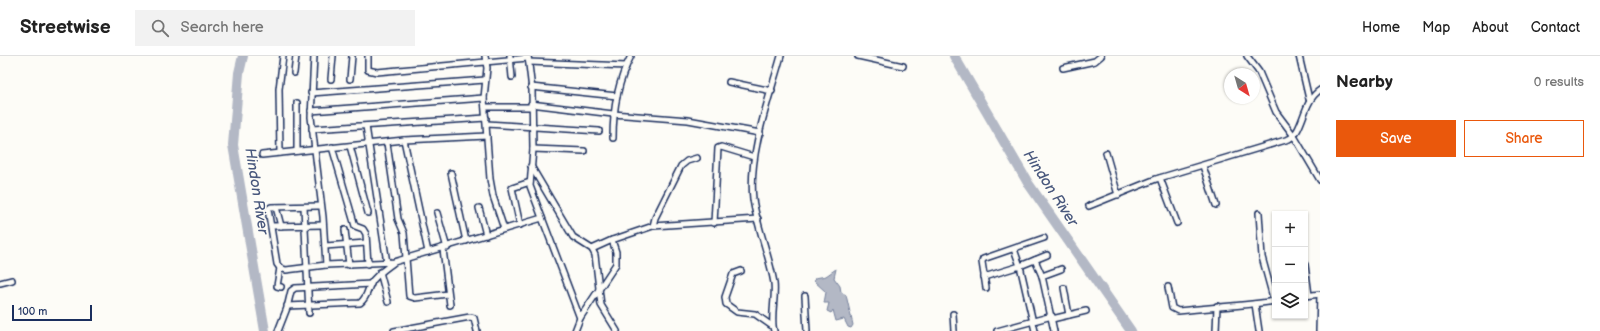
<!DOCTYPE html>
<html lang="en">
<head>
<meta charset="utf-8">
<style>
  body { margin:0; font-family:"Balsamiq Sans",sans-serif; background:#f2f2f2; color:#222 }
  .controls { position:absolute; right:12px; bottom:12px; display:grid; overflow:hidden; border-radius:0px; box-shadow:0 1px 3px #0004 }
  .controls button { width:36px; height:36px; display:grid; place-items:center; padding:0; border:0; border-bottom:1px solid #e0e0e0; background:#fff; color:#222; font:20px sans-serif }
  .compass { position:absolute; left:1224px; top:12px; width:36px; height:36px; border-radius:50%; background:#fff; box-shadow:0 1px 3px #0004; rotate:143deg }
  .scale { position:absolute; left:12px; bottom:10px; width:80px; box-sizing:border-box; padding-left:4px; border:2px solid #1b2f5e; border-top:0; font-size:11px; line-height:14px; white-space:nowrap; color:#1b2f5e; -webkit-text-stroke:3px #fdfcf7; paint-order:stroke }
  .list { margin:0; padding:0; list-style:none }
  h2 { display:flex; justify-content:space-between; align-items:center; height:52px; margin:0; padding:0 16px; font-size:17px }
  h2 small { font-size:13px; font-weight:400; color:#767676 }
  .actions { display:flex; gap:8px; padding:12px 16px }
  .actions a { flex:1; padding:9px 0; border:1px solid #ea580c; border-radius:0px; text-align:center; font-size:14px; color:#ea580c }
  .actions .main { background:#ea580c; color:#fff }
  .icon { flex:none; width:22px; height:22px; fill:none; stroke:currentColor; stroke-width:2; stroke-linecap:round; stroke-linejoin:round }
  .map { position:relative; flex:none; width:1320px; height:275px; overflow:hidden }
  header { display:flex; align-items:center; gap:24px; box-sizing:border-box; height:56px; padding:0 20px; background:#fff; border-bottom:1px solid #e0e0e0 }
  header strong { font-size:19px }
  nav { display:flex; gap:22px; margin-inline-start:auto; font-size:14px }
  .search { width:280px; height:36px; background:#f2f2f2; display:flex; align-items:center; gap:10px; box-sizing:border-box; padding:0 14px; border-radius:0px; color:#767676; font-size:15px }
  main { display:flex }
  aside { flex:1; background:#fff }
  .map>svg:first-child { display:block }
  .water { fill:#b3b8c5; stroke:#76819c }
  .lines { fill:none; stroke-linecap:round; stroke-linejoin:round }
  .river { stroke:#b3b8c5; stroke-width:10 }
  .minor-casing { stroke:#1b2f5e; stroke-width:8 }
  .minor { stroke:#fdfcf7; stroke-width:5 }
  .labels { text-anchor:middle; stroke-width:3; stroke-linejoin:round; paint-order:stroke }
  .water-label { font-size:15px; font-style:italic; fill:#49587d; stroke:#fdfcf7 }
</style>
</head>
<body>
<header>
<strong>Streetwise</strong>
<div class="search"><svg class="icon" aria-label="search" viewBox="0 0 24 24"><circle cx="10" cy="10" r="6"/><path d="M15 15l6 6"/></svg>Search here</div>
<nav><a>Home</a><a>Map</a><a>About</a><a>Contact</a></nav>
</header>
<main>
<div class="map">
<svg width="1320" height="275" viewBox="0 0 1320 275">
  <rect width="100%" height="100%" fill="#fdfcf7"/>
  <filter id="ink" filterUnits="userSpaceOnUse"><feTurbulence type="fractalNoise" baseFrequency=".025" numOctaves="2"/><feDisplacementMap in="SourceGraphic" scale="8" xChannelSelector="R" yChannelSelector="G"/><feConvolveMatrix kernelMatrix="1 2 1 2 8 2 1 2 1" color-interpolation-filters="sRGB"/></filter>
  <g filter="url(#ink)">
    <path class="water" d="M836 213 834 222 840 230 841 236 846 239 853 269 851 272 848 271 844 263 836 265 833 254 831 257 827 255 829 247H824L826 236 814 225 815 222 826 220Z"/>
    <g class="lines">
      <g class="river">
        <path d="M243 0 239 17 233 89 265 275"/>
        <path d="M954 0 1028 127 1131 275"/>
      </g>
      <defs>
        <g id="minor">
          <path d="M314 0 311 61 323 161 326 209"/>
          <path d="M368 0V14L377 16 528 2"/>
          <path d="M485 0 487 12 484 42 490 123 493 140 504 173"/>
          <path d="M510 0 512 21"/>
          <path d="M528 0 532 34 533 93 530 130 580 262"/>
          <path d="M858 0 903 10"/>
          <path d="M1247 0 1259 16 1276 56 1294 80 1320 124"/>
          <path d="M1299 0 1309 43"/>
          <path d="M529 6 626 10"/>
          <path d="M1063 12 1095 5 1101 0"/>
          <path d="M294 17 296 0"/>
          <path d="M331 23 333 0"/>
          <path d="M350 23 352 0"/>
          <path d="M729 26 772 35"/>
          <path d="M531 31 617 40"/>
          <path d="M311 37 485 24"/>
          <path d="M297 47V95"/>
          <path d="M531 48 613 58 688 64 760 77"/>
          <path d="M485 51H531"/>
          <path d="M311 55 484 42"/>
          <path d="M487 68 599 75"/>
          <path d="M366 70 387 207"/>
          <path d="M312 73 486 62"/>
          <path d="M613 82C613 54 618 25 631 0"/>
          <path d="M404 84 428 196"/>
          <path d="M387 87 398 163 404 177 409 240 415 242 448 238"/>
          <path d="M350 90 368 157"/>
          <path d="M332 91 355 170 363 173 366 178 368 208"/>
          <path d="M533 93 584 95"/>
          <path d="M280 97 279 33 283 0"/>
          <path d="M1106 97 1118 139"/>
          <path d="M262 99 404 84 487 80"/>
          <path d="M531 110 573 181 592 193 595 199 601 249 617 275"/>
          <path d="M1203 110 1216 149"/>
          <path d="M451 117 466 185"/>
          <path d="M1160 122 1177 167"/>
          <path d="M320 150 271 151 268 153 277 208 280 212 286 214 326 209 394 206 542 162"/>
          <path d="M1089 150 1156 123 1289 83C1304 75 1302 46 1320 34"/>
          <path d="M276 151 281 170"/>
          <path d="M304 151 309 257"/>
          <path d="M479 152 486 179"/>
          <path d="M437 157 447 192"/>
          <path d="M1259 157 1262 201 1274 245"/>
          <path d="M714 167 718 92 721 91 754 101"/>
          <path d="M520 169 512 132 530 126"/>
          <path d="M272 170 323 169"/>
          <path d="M653 170 655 162 681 110 687 105 697 102"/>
          <path d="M345 174 349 209"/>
          <path d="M325 190 366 187"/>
          <path d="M443 193 450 249"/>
          <path d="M592 193 612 184 653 170 758 163"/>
          <path d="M1014 193 1020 210 1035 275"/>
          <path d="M1035 204 1042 220 1054 275"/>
          <path d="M1305 209 1309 239"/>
          <path d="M280 212 277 230 281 231"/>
          <path d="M741 215 733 218 725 241 726 248 737 256 755 258 772 270"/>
          <path d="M380 216 388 246"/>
          <path d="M1042 220 1061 213"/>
          <path d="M984 221 1020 210 1047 199"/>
          <path d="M0 227 12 224"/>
          <path d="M1168 231 1172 252 1178 255C1210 251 1243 250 1275 245"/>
          <path d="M986 232 982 206 983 203 1044 182"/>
          <path d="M1064 232 1069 259"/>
          <path d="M805 240 807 275"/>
          <path d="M1305 240 1320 238"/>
          <path d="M1255 248 1259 275"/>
          <path d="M287 250 360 247C368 241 367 234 371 227 377 218 385 213 393 207"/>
          <path d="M953 258 954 275"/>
          <path d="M1052 263 1086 255"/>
          <path d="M278 275 287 252 291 235 295 232 371 228"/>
          <path d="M394 275 470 261 474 262 477 275"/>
          <path d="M575 275 580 262 616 208V196L612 184"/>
          <path d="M774 275C770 262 776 242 774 227 769 198 757 171 753 143 748 99 769 43 781 0"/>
          <path d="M997 275 1052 260"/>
          <path d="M1216 275 1217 250"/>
          <path d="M1319 275 1320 238"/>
        </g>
      </defs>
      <use href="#minor" class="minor-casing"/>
      <use href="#minor" class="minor"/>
    </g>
  </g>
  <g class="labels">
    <g class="water-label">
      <text transform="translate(1051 132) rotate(57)" y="5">Hindon River</text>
      <text transform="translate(257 135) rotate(81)" y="5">Hindon River</text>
    </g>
  </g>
</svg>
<div class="controls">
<button>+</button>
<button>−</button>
<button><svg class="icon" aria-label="layers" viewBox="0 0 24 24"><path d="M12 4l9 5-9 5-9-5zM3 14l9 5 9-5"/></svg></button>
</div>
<svg class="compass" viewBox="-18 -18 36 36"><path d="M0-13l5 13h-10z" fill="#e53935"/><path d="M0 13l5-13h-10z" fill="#767676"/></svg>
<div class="scale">100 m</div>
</div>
<aside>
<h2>Nearby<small>0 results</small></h2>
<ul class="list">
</ul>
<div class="actions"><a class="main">Save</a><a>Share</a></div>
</aside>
</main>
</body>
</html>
